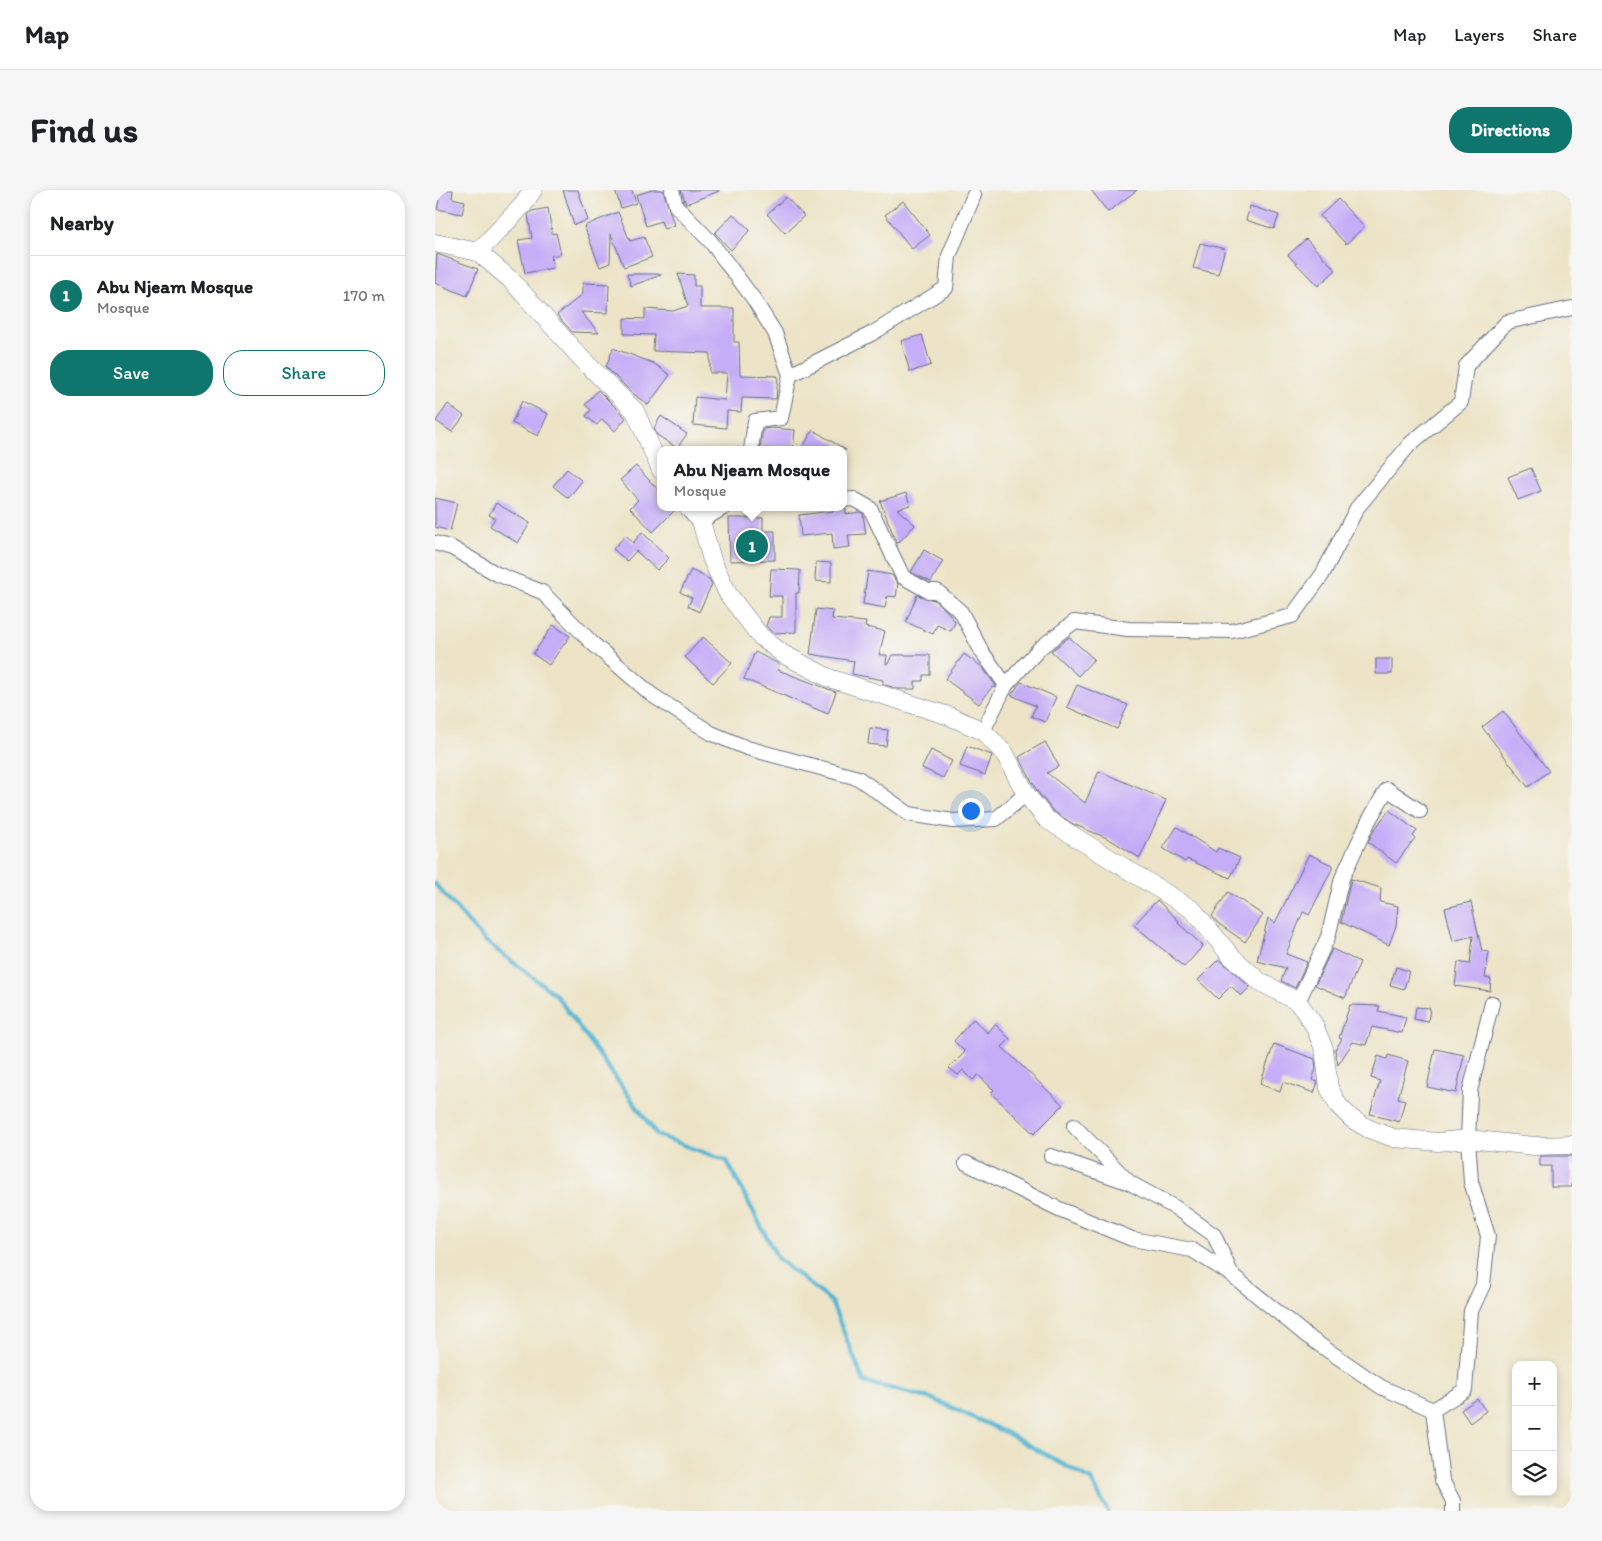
<!DOCTYPE html>
<html lang="en">
<head>
<meta charset="utf-8">
<style>
  body { margin:0; font-family:Itim,sans-serif; background:#f6f6f6; color:#202124 }
  .controls { position:absolute; right:15px; bottom:15px; display:grid; overflow:hidden; border-radius:10px; box-shadow:0 2px 8px #0003 }
  .controls button { width:45px; height:45px; display:grid; place-items:center; padding:0; border:0; border-bottom:1px solid #e0e0e0; background:#fff; color:#202124; font:25px sans-serif }
  .you { position:absolute; left:535px; top:620px; width:18px; height:18px; margin:-12px; border:4px solid #fff; border-radius:50%; background:#1a73e8; box-shadow:0 0 0 8px #1a73e833 }
  .badge { display:grid; place-items:center; width:32px; height:32px; border-radius:50%; background:#0f766e; color:#fff; font-size:16px; font-weight:700 }
  .pin { position:absolute; translate:-50% -50%; border:2px solid #fff; box-shadow:0 1px 5px #0006 }
  .popup { position:absolute; left:222px; top:256px; width:190px; height:65px; box-sizing:border-box; display:grid; place-content:center; border-radius:10px; background:#fff; filter:drop-shadow(0 1px 4px #0005); font-size:16px; white-space:nowrap; color:#757577 }
  .popup b { font-size:19px; color:#202124 }
  .popup::after { content:''; position:absolute; left:50%; top:100%; margin-left:-10px; border:10px solid transparent; border-top-color:#fff }
  .list { margin:0; padding:0; list-style:none }
  h2 { display:flex; justify-content:space-between; align-items:center; height:65px; margin:0; padding:0 20px; font-size:21px }
  h2 small { font-size:16px; font-weight:400; color:#757577 }
  .list li { display:grid; grid-template-columns:32px 1fr auto; gap:15px; align-items:center; box-sizing:border-box; height:80px; padding:0 20px; border-top:1px solid #e0e0e0 }
  .list b { display:block; font-size:19px; white-space:nowrap }
  .list p { margin:0; font-size:16px; white-space:nowrap; color:#757577 }
  .list em { font-size:16px; font-style:normal; color:#757577 }
  .actions { display:flex; gap:10px; padding:15px 20px }
  .actions a { flex:1; padding:11px 0; border:1px solid #0f766e; border-radius:20px; text-align:center; font-size:18px; color:#0f766e }
  .actions .main { background:#0f766e; color:#fff }
  .icon { flex:none; width:28px; height:28px; fill:none; stroke:currentColor; stroke-width:2; stroke-linecap:round; stroke-linejoin:round }
  .map { position:relative; flex:none; width:1137px; height:1321px; overflow:hidden; border-radius:20px }
  header { display:flex; align-items:center; gap:30px; box-sizing:border-box; height:70px; padding:0 25px; background:#fff; border-bottom:1px solid #e0e0e0 }
  header strong { font-size:24px }
  nav { display:flex; gap:28px; margin-inline-start:auto; font-size:18px }
  .intro { display:flex; align-items:center; justify-content:space-between; box-sizing:border-box; height:120px; padding:0 30px }
  h1 { margin:0; font-size:35px }
  .button { padding:12px 22px; border-radius:20px; background:#0f766e; color:#fff; font-size:18px; font-weight:700 }
  main { display:flex; gap:30px; padding:0 30px }
  aside { flex:1; background:#fff; border-radius:20px; box-shadow:0 2px 8px #0003 }
  .map>svg:first-child { display:block }
  .lines { fill:none; stroke-linecap:round; stroke-linejoin:round }
  .stream { stroke:#54b5d2; stroke-width:4.5 }
  .building { fill:#c6adf7 }
  .minor-casing { stroke:#646e83; stroke-width:16 }
  .tertiary-casing { stroke:#646e83; stroke-width:19 }
  .minor { stroke:#fff; stroke-width:14 }
  .tertiary { stroke:#fff; stroke-width:18 }
</style>
</head>
<body>
<header>
<strong>Map</strong>
<nav><a>Map</a><a>Layers</a><a>Share</a></nav>
</header>
<div class="intro"><h1>Find us</h1><a class="button">Directions</a></div>
<main>
<aside>
<h2>Nearby<small></small></h2>
<ul class="list">
<li><span class="badge">1</span><div><b>Abu Njeam Mosque</b><p>Mosque</p></div><em>170 m</em></li>
</ul>
<div class="actions"><a class="main">Save</a><a>Share</a></div>
</aside>
<div class="map">
<svg width="1137" height="1321" viewBox="0 0 1137 1321">
  <rect width="100%" height="100%" fill="#f6f6f2"/>
  <filter id="ink" filterUnits="userSpaceOnUse"><feTurbulence type="fractalNoise" baseFrequency=".02" numOctaves="2"/><feDisplacementMap in="SourceGraphic" scale="10" xChannelSelector="R" yChannelSelector="G"/><feConvolveMatrix kernelMatrix="1 2 1 2 8 2 1 2 1" color-interpolation-filters="sRGB"/></filter>
  <filter id="wash" filterUnits="userSpaceOnUse"><feTurbulence type="fractalNoise" baseFrequency=".0096" numOctaves="4" result="noise"/><feDisplacementMap in="SourceGraphic" scale="20" xChannelSelector="R" yChannelSelector="G"/><feGaussianBlur stdDeviation="1.12" result="paint"/><feColorMatrix in="noise" values="0 0 0 0 0 0 0 0 0 0 0 0 0 0 0 0 0 1.4 0 .05"/><feComposite in="paint" operator="in"/></filter>
  <g filter="url(#wash)">
    <rect width="100%" height="100%" fill="#ede4c7"/>
    <g class="lines">
      <path class="stream" d="M0 694 49 750 121 805 222 945 292 971 343 1069 396 1111 429 1192 498 1209 572 1243 656 1290 673 1321"/>
    </g>
    <g id="blocks">
      <g class="building">
        <path d="M0 0H18L17 8 30 11 27 24 2 19 4 10 0 9Z"/>
        <path d="M128 0H143L153 30 139 35Z"/>
        <path d="M180 0H197L201 13 186 18Z"/>
        <path d="M217 0H228L239 35 229 39 226 31 211 36 201 5Z"/>
        <path d="M246 0H284V1L251 14Z"/>
        <path d="M656 0H702L673 22Z"/>
        <path d="M351 7 369 26 350 43 332 24Z"/>
        <path d="M903 9 929 37 911 54 885 26Z"/>
        <path d="M468 11 495 45 477 59 450 25Z"/>
        <path d="M815 16 844 25 839 39 811 30Z"/>
        <path d="M113 18 117 44 121 43 126 64 116 66 118 78 90 83 83 50 97 48 93 25 97 21Z"/>
        <path d="M183 22 195 51 209 47 217 67 189 77 176 44 175 73 165 77 149 36Z"/>
        <path d="M298 24 315 40 296 60 280 43Z"/>
        <path d="M871 49 901 80 883 96 853 65Z"/>
        <path d="M765 53 790 59 783 84 758 78Z"/>
        <path d="M2 64 43 79 32 106 0 93Z"/>
        <path d="M192 84H226V85L196 96Z"/>
        <path d="M243 84 259 85V96H265V118H299V152H304L305 185 343 186 341 209 307 208 306 222 292 221 291 238 258 235 260 207 290 210 292 183H275V163L218 161 219 145 189 144V128L210 129V119L238 121 253 116Z"/>
        <path d="M148 93 174 94 173 123 146 122 164 143 137 142 122 125 148 104Z"/>
        <path d="M487 145 496 175 475 182 466 151Z"/>
        <path d="M178 158 218 173 235 185 213 215 196 202 171 177Z"/>
        <path d="M163 200 191 228 180 241 167 229 162 235 151 226 156 220 150 215Z"/>
        <path d="M87 211 113 224 103 246 77 233Z"/>
        <path d="M13 214 29 226 17 242 1 231Z"/>
        <path d="M226 226 252 244 242 258 222 245 219 238Z"/>
        <path d="M337 238 360 240 358 260 325 259 328 239Z"/>
        <path d="M378 240 411 260H366Z"/>
        <path d="M201 276 226 303V317H243L218 342 195 318 203 310 185 290Z"/>
        <path d="M1096 278 1106 301 1083 310 1073 287Z"/>
        <path d="M132 279 147 291 133 308 118 296Z"/>
        <path d="M471 303 475 315 462 319 480 335 462 354 445 311Z"/>
        <path d="M0 308 22 313 15 341 0 337Z"/>
        <path d="M61 313 95 333 83 353 55 336 60 328 54 325Z"/>
        <path d="M398 317 411 319V324L425 322 428 324 431 344 413 345 415 357 398 359 397 343 366 346 364 325 398 321Z"/>
        <path d="M294 328H328V341H340V370L295 371Z"/>
        <path d="M207 342 234 368 222 380 201 361 192 371 178 359 191 345 198 353Z"/>
        <path d="M489 360 508 371 496 392 476 382Z"/>
        <path d="M381 372 396 373V392L380 391Z"/>
        <path d="M336 379 365 380 364 403H361V442L338 443 331 436 334 427H347V406H334Z"/>
        <path d="M256 380 274 389 277 394 264 422 253 416 257 408 245 402Z"/>
        <path d="M433 381 457 385 463 394 461 407 452 406 450 418 428 414Z"/>
        <path d="M482 405 499 410 512 421 520 432 516 441 502 435 498 444 471 432Z"/>
        <path d="M381 419 398 421 397 429 431 432 430 437 450 441 444 465H452L451 474H453L457 465H495V485H488V491H480V499H463L448 494V490L417 484 419 471 375 464Z"/>
        <path d="M118 435 135 446 114 475 98 464Z"/>
        <path d="M268 447 297 473 278 493 250 467Z"/>
        <path d="M634 447 659 469 643 486 616 461Z"/>
        <path d="M320 462 344 474 343 480 401 502 393 524 309 489Z"/>
        <path d="M529 464 547 477 561 496 560 498 557 497 544 514 510 489Z"/>
        <rect x="941" y="469" width="16" height="15"/>
        <path d="M586 492 621 507 610 532 596 526 601 516 576 505Z"/>
        <path d="M642 495 693 515 682 539 632 517Z"/>
        <path d="M1068 521 1114 581 1093 597 1047 537Z"/>
        <path d="M435 538 453 540 451 556 433 554Z"/>
        <path d="M610 552 624 576 612 583 650 613 664 581 731 610 705 668 674 649 638 634 618 621 602 601 584 567Z"/>
        <path d="M532 556 557 565 550 585 525 576Z"/>
        <path d="M496 560 517 571 508 588 487 578Z"/>
        <path d="M954 620 982 641 978 646 980 648 961 673 933 652 939 640Z"/>
        <path d="M742 637 781 662 783 658 805 668 795 688 752 669 750 672 728 658Z"/>
        <path d="M874 664 897 675V679L874 725 868 722 851 764 872 772 860 798 846 791 851 778 822 771 833 728 840 733Z"/>
        <path d="M916 689 946 698 945 712 963 716 961 736 954 755 906 732Z"/>
        <path d="M793 702 828 725 810 752 784 734 777 726Z"/>
        <path d="M722 710 744 731 743 733 768 756 749 777 699 735Z"/>
        <path d="M1036 712 1047 761 1054 762 1050 788 1056 789 1055 801 1020 796 1023 772 1035 774 1038 746 1018 751 1010 718Z"/>
        <path d="M897 759 925 772 910 808 880 795Z"/>
        <path d="M784 769 815 797 806 806 796 796 783 809 763 790Z"/>
        <path d="M961 777 974 781 969 799 955 795Z"/>
        <path d="M915 815 945 816 943 821 971 827 967 843 937 837 931 855 918 852 903 875 900 860 907 849 904 848Z"/>
        <path d="M981 817 995 818 993 832 979 829Z"/>
        <path d="M538 829 553 843 560 834 575 849 567 857 628 915 599 944 556 903 559 900 543 885 538 890 528 880 523 885 514 878 530 862 519 851Z"/>
        <path d="M839 854 880 869 881 879 877 890 883 892 879 903 848 892 845 902 825 894Z"/>
        <path d="M1000 859 1029 865 1021 903 992 897Z"/>
        <path d="M953 865 973 871 963 908 970 910 964 932 935 924 945 891 936 888 943 866 952 869Z"/>
        <path d="M1105 966H1137V997H1116V976H1105Z"/>
        <path d="M1042 1209 1051 1221 1035 1233 1026 1220Z"/>
      </g>
    </g>
  </g>
  <g filter="url(#ink)">
    <use href="#blocks" fill-opacity="0" stroke="#646e83" stroke-width="1"/>
    <g class="lines">
      <defs>
        <g id="minor">
          <path d="M237 0 241 16 276 52 318 108 340 143 355 185"/>
          <path d="M316 260 320 231 346 228 355 185 438 143 511 98 514 66 539 5"/>
          <path d="M408 310 419 309 435 318 468 387 493 401H502L526 422 547 462 571 495"/>
          <path d="M266 331 290 317"/>
          <path d="M0 353 17 358 62 384 107 402 156 452 217 505 276 543 312 558 423 588 474 624 518 631 561 629 591 604"/>
          <path d="M548 541 571 495 605 458 639 432 693 439 797 441 857 426 887 385 922 318 975 254 1026 212 1031 176 1072 132 1137 118"/>
          <path d="M863 812 893 747 907 688 933 632 952 599 985 621"/>
          <path d="M639 936 695 993 741 1018 779 1045 797 1085 872 1146 946 1197 998 1220 1030 1200 1036 1121 1048 1095 1053 1046 1036 992 1033 949 1035 901 1057 813"/>
          <path d="M616 966 692 992"/>
          <path d="M531 973 624 1019 697 1049 757 1060 797 1085"/>
          <path d="M998 1220 1007 1290 1018 1311V1321"/>
        </g>
        <g id="tertiary">
          <path d="M0 53 43 62 76 90 146 168 200 221 226 280"/>
          <path d="M43 62 88 15 98 0"/>
          <path d="M253 317 266 331 277 370 293 404 325 446 348 464 394 488 514 526 548 541 570 564 591 604 611 629 758 720 796 766 824 791 863 812 879 835 889 859 894 898 903 915 917 929 934 939 959 948 1003 952 1033 949 1099 956 1137 955"/>
        </g>
      </defs>
      <use href="#minor" class="minor-casing"/>
      <use href="#tertiary" class="tertiary-casing"/>
      <use href="#minor" class="minor"/>
      <use href="#tertiary" class="tertiary"/>
    </g>
  </g>
</svg>
<div class="controls">
<button>+</button>
<button>−</button>
<button><svg class="icon" aria-label="layers" viewBox="0 0 24 24"><path d="M12 4l9 5-9 5-9-5zM3 14l9 5 9-5"/></svg></button>
</div>
<div class="you"></div>
<div class="pin badge" style="left:317px;top:356px">1</div>
<div class="popup"><b>Abu Njeam Mosque</b>Mosque</div>
</div>
</main>
</body>
</html>
